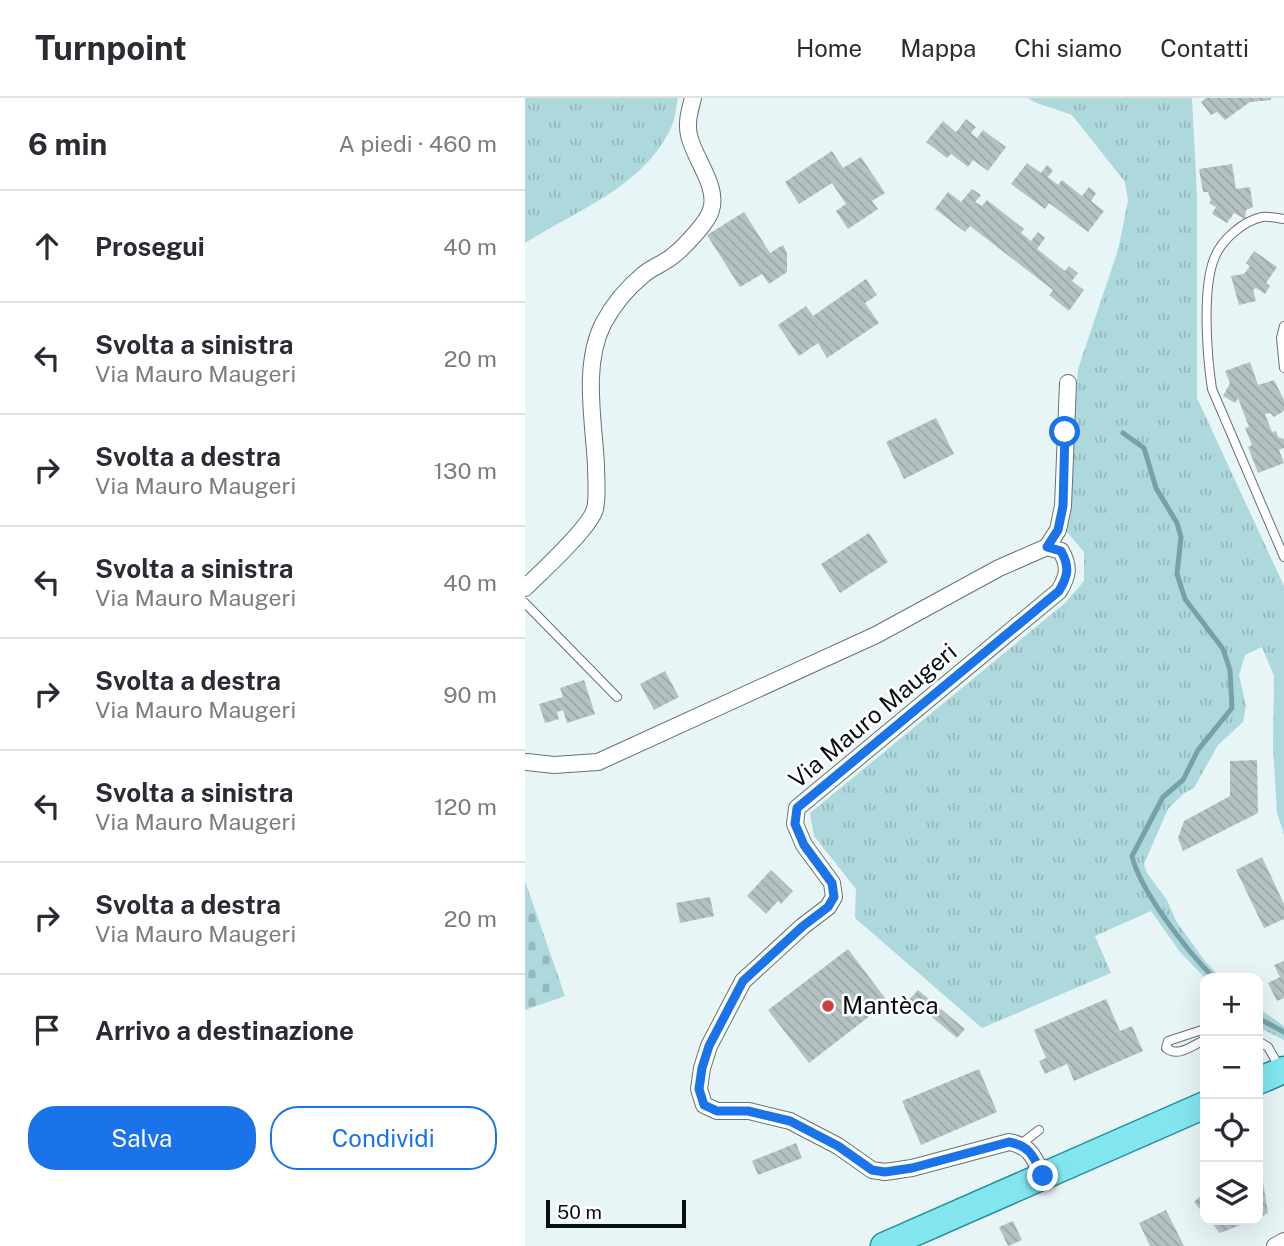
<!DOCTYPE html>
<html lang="it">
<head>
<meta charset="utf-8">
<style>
  body { margin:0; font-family:"Public Sans",sans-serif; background:#f7f7f7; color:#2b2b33 }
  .controls { position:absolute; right:21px; bottom:21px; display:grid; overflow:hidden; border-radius:14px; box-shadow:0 7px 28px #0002 }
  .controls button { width:63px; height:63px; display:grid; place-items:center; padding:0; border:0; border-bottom:2px solid #e1e1e2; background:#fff; color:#2b2b33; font:35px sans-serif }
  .scale { position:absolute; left:21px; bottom:18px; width:140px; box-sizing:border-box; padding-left:7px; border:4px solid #090e0e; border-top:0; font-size:19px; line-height:24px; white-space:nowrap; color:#090e0e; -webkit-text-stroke:5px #fff; paint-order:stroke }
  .stop { position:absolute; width:21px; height:21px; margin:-16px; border:5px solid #1a73e8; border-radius:50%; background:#fff }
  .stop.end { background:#1a73e8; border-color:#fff; box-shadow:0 2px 7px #0008 }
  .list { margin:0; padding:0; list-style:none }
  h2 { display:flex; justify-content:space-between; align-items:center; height:91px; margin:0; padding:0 28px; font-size:30px }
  h2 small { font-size:23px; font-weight:400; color:#7c7c81 }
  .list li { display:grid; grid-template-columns:46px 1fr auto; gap:21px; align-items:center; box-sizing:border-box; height:112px; padding:0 28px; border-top:2px solid #e1e1e2 }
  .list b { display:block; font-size:26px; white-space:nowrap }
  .list p { margin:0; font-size:23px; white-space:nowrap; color:#7c7c81 }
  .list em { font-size:23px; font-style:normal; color:#7c7c81 }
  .actions { display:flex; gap:14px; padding:21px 28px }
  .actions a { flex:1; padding:16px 0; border:2px solid #1a73e8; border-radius:28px; text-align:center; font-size:24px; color:#1a73e8 }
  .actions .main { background:#1a73e8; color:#fff }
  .icon { flex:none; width:38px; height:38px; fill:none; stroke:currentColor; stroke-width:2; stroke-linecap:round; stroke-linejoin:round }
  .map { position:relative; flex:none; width:759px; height:1148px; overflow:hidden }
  header { display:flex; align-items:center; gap:42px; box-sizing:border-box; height:98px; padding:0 35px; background:#fff; border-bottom:2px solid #e1e1e2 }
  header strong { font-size:33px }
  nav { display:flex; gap:38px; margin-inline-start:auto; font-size:24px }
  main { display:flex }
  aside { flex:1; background:#fff }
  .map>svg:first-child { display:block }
  .grass { fill:url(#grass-tufts) }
  .cemetery { fill:url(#cemetery-stones) }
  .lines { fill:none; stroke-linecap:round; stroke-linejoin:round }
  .stream { stroke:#76a2a7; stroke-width:5 }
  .building { fill:url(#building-back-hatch) }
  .service-casing { stroke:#667273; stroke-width:10 }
  .minor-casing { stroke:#667273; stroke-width:18 }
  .primary-casing { stroke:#238f99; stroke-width:29 }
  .service { stroke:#fff; stroke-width:8 }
  .minor { stroke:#fff; stroke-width:16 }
  .primary { stroke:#83e6ef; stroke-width:26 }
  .route { stroke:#1a73e8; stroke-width:9 }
  .poi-dot { fill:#ce3f3f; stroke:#fff; stroke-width:2.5 }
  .labels { text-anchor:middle; stroke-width:5; stroke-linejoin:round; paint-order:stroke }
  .street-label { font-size:24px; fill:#090e0e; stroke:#fff }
  .poi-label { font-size:24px; fill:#090e0e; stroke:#fff; text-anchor:start }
</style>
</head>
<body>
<header>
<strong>Turnpoint</strong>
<nav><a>Home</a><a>Mappa</a><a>Chi siamo</a><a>Contatti</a></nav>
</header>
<main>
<aside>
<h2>6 min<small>A piedi · 460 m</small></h2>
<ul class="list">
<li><svg class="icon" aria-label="ahead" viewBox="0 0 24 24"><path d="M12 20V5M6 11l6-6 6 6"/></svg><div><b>Prosegui</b></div><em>40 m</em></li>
<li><svg class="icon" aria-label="left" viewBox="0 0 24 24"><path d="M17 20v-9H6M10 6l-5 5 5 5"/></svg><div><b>Svolta a sinistra</b><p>Via Mauro Maugeri</p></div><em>20 m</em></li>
<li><svg class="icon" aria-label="right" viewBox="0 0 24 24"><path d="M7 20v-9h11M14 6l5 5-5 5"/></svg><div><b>Svolta a destra</b><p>Via Mauro Maugeri</p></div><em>130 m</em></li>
<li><svg class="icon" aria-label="left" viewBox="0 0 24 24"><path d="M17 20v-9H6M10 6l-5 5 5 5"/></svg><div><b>Svolta a sinistra</b><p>Via Mauro Maugeri</p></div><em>40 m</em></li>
<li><svg class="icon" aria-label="right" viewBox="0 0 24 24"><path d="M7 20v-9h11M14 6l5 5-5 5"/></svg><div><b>Svolta a destra</b><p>Via Mauro Maugeri</p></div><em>90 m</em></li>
<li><svg class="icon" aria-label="left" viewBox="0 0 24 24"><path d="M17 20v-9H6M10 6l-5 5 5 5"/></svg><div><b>Svolta a sinistra</b><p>Via Mauro Maugeri</p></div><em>120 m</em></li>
<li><svg class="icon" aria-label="right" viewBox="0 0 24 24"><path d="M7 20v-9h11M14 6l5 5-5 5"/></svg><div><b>Svolta a destra</b><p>Via Mauro Maugeri</p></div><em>20 m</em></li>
<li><svg class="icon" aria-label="arrive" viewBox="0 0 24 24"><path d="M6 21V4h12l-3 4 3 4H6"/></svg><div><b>Arrivo a destinazione</b></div></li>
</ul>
<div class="actions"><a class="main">Salva</a><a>Condividi</a></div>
</aside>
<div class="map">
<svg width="759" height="1148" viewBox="0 0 759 1148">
  <defs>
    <pattern id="grass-tufts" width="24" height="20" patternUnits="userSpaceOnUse" patternTransform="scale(1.75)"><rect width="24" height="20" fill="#add8dc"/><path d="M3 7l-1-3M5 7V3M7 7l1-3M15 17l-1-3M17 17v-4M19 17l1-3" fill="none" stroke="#94b8bc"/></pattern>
    <pattern id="cemetery-stones" width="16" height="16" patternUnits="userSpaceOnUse" patternTransform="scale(1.75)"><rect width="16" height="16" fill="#add8dc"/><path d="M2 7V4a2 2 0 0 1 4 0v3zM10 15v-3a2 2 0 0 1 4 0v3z" fill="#94b8bc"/></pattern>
    <pattern id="building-back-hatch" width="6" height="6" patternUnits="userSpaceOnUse" patternTransform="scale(1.75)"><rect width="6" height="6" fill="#b5c2c4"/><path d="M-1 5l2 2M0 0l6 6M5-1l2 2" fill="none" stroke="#9aa6a7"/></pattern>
  </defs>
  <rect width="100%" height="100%" fill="#e8f5f7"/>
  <g class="grass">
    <path d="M0 0H153C151 10 150 23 145 32 116 90 52 112 0 145Z"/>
    <path d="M503 0H667L672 99V300L759 488V737L752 715 748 649 749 578 737 549 720 557 714 577 721 608 718 624 693 647 669 690 659 695 643 711 619 766 622 775 642 802 651 823 680 863 696 880H680L655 854 626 813 570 838 586 875 457 930 330 820 331 791 289 738 285 715 540 505 559 483V454L542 434 553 271 593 152 603 103 600 84 547 17 509 4Z"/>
    <path d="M733 910 759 928V942L733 929Z"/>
  </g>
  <path class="cemetery" d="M0 783 40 898 0 912Z"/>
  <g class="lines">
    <g class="stream">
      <path d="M598 335 619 350 631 390 652 425 656 439 652 476 660 501 698 551 705 572 707 610 673 652 658 682 638 699 607 758C615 793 663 854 689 880"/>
      <path d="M733 920 759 934"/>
    </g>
  </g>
  <g class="building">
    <path d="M681 0H746V2L725 4 700 22 692 14 686 17 676 4Z"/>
    <path d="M441 21 451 29 446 35 452 40 458 32 481 49 463 73 448 62 443 69 426 56 422 60 401 44 418 23 431 34Z"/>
    <path d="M307 53 318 70 336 59 360 95 347 103 353 111 323 131 311 113 321 106 307 85 274 106 260 84Z"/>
    <path d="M502 65 516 75 522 67 528 72 523 79 533 87 537 82 557 98 564 89 571 95 566 103 579 113 563 134 524 105 520 111 486 86Z"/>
    <path d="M707 66 711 91 725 89 728 109 721 112 720 121 709 115 702 125 687 116 691 109 684 105 686 102 683 94H678L674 71Z"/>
    <path d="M447 91 456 97 450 104 457 108 462 102 499 131 496 135 506 143 513 134 520 140 512 151 540 173 544 168 553 175 547 183 559 192 544 213 524 197 528 192 445 128 440 134 410 111 423 94 436 104Z"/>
    <path d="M219 114 245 155 258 147 262 155V174L244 186 237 176 215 189 182 137Z"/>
    <path d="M729 153 752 169 741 185 745 188 740 196 731 190 728 192 731 203 714 207 706 178 719 176 725 168 721 165Z"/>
    <path d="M341 181 352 197 340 205 354 225 302 260 293 245 274 258 253 227 281 208 288 218Z"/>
    <path d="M725 264 733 287 749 282 759 302V313L749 319 745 315 740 316 747 334 751 333 753 339 759 341V350L754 352 759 365 733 375 723 349 727 347 720 330 724 329 713 300 710 305 698 298 705 285 700 273Z"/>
    <path d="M411 320 429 356 379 381 361 344Z"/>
    <path d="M344 435 363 464 315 495 296 466Z"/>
    <path d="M140 573 154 599 129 612 115 586Z"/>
    <path d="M59 582 70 616 42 625 38 612 32 614 34 621 20 625 14 606 38 599 35 590Z"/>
    <path d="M732 662 733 715 658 753 653 740 659 723 705 698V663Z"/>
    <path d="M737 759 759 806V821L739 830 711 772Z"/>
    <path d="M246 772 268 793 256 806 253 803 241 816 222 798Z"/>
    <path d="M185 799 189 818 155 825 151 805Z"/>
    <path d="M323 851 363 904 284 965 243 912Z"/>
    <path d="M759 863V900L752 903 743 885 755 879 749 867Z"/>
    <path d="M393 892 440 931 432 940 385 901Z"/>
    <path d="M581 901 595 933 607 928 618 953 549 983 542 966 520 976 514 963 521 960 509 932Z"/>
    <path d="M454 971 472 1014 396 1047 377 1003Z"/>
    <path d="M271 1045 277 1060 233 1077 227 1063Z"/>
    <path d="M733 1072H736L743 1115 733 1120Z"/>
    <path d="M680 1094V1117L669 1104Z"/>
    <path d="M641 1112 659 1148H625L614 1125Z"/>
    <path d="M684 1122H728L695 1135Z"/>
    <path d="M488 1123 497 1142 483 1148 474 1129Z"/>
  </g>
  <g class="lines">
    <defs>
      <g id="service">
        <path d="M759 121C752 120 744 118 737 119 718 123 696 142 689 161 677 192 682 258 687 291L759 459"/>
        <path d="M759 228 756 240 759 270"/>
        <path d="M0 505 92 599"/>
        <path d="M680 931 643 943 641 950C654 960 667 947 680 942"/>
        <path d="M733 943 743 949 755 970"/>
        <path d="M496 1046 514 1032"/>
      </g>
      <g id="minor">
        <path d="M522 449 533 432 538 408 543 285"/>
        <path d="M0 490C16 474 65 430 70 411 73 398 71 381 71 368 69 324 57 268 78 226 88 207 101 191 118 177 127 169 140 165 149 157 159 149 183 124 186 112 194 88 168 59 164 37 161 24 165 12 168 0"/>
        <path d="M2 664 29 667 73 664 351 537 474 470 522 449 536 453C545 469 543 478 534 493L272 710 270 726 279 747 307 785 309 799 303 809 278 828 218 883 184 948 177 970 174 991 179 1007 192 1013H224L265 1023 313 1048 347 1072 360 1074 387 1070 484 1044C506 1048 509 1060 518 1078"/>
        <path d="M750 1148 759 1143"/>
      </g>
      <g id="primary">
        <path d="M733 983 759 972"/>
        <path d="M359 1148 680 1007"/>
      </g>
    </defs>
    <use href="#service" class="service-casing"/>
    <use href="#minor" class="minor-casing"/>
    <use href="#primary" class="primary-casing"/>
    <use href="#service" class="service"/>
    <use href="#minor" class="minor"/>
    <use href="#primary" class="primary"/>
  </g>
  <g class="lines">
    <path class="route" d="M518 1078C509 1060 506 1048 484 1044L387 1070 360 1074 347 1072 313 1048 265 1023 223 1013H192L179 1007 174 991 177 970 184 948 218 883 278 828 303 809 309 799 307 785 279 747 270 726 272 710 534 493C543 478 545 469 536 453L522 449 533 432 538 408 540 334"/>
  </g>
  <circle class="poi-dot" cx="303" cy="908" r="7"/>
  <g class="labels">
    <g class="street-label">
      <text transform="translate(348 618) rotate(-40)" y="8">Via Mauro Maugeri</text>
    </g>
    <g class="poi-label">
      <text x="317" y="916">Mantèca</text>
    </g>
  </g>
</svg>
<div class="controls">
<button>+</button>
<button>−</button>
<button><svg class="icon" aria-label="locate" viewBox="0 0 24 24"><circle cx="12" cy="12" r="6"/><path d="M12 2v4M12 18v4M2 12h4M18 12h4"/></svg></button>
<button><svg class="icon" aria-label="layers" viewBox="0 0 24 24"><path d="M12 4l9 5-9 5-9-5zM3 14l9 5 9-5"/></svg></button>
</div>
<div class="scale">50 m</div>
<div class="stop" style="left:540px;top:334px"></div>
<div class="stop end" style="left:518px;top:1078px"></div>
</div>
</main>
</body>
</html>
